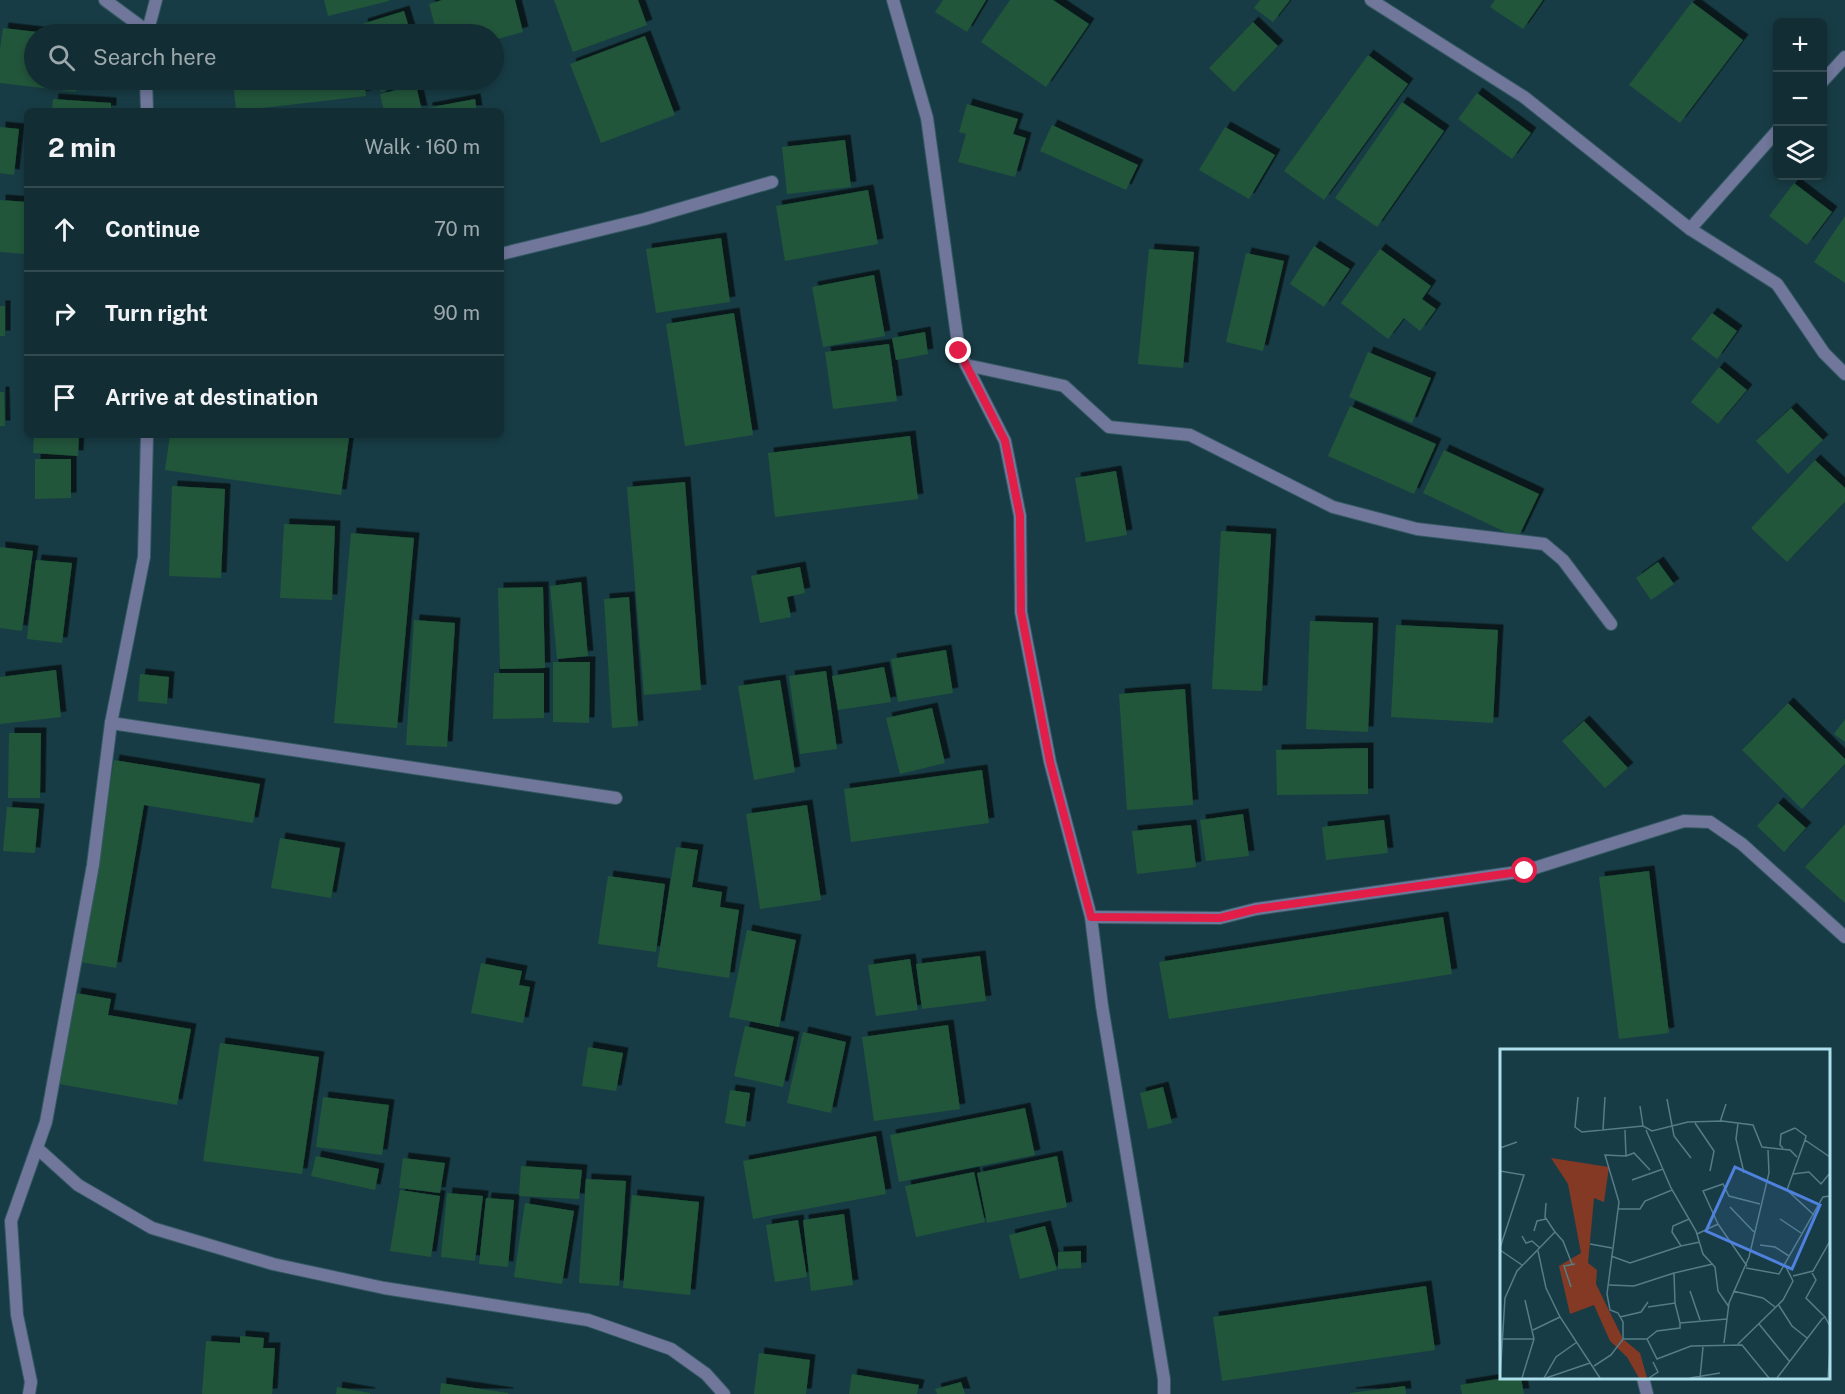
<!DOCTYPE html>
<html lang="en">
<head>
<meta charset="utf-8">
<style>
  body { margin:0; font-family:"Public Sans",sans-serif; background:#1f3940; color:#f1f3f6 }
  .controls { position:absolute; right:18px; top:18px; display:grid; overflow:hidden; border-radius:9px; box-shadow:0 3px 9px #0003 }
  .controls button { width:54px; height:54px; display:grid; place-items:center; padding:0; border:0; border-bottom:2px solid #31494f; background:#122d34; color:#f1f3f6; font:30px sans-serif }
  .stop { position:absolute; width:18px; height:18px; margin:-14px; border:4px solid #e11d48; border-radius:50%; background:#fff }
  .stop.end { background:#e11d48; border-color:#fff; box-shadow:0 2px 6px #0008 }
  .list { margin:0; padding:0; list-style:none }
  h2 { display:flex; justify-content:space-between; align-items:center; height:78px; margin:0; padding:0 24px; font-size:26px }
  h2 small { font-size:20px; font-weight:400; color:#9ca8ac }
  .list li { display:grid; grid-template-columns:39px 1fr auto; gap:18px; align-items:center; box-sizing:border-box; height:84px; padding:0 24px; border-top:2px solid #31494f }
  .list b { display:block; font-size:22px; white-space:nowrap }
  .list em { font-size:20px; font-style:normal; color:#9ca8ac }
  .icon { flex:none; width:33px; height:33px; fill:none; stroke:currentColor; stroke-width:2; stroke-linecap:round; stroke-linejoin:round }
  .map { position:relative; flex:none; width:1845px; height:1394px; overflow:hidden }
  .search { position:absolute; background:#122d34; box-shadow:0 3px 9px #0003; left:24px; top:24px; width:480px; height:66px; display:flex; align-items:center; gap:15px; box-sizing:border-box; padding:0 21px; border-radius:33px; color:#9ca8ac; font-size:22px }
  .panel { position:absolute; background:#122d34; box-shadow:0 3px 9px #0003; left:24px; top:108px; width:480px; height:330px; border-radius:9px }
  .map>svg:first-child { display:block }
  .building { fill:#20563a; filter:url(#shadow) }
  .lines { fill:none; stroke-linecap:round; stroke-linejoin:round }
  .street-casing { stroke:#335963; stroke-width:14 }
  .street { stroke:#71779b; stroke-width:12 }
  .route { stroke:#e11d48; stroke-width:8 }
  .inset-road { fill:none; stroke:#547d88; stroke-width:1.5 }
  .view { fill:#4f81df; fill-opacity:0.15; stroke:#4f81df; stroke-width:3 }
  .inset-edge { fill:none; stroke:#addfed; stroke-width:3 }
</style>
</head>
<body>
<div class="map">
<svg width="1845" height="1394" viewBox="0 0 1845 1394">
  <defs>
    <filter id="shadow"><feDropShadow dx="5.5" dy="-5.5" stdDeviation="0" flood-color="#0009"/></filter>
  </defs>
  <rect width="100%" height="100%" fill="#183c45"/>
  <g class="building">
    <path d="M324 0H389V1L328 16Z"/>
    <path d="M442 0H515L523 32 494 40V34H437L429 4Z"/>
    <path d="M554 0H638L647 25 573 52Z"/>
    <path d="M943 0H986L967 32 935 12Z"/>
    <path d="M1010 0H1053L1089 24 1046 87 981 42Z"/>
    <path d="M1260 0H1290L1273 22 1254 8Z"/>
    <path d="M1495 0H1543L1523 29 1490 7Z"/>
    <path d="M1692 2 1743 40 1680 123 1629 85Z"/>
    <path d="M404 11 411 34H364L362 24Z"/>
    <path d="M1253 22 1278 46 1234 92 1209 68Z"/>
    <path d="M3 28 46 33 34 34V80H78L76 92 0 83V49Z"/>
    <path d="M645 36 675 115 601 143 570 64Z"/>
    <path d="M1368 55 1408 84 1324 200 1284 171Z"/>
    <path d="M233 80H364L366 96 236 111Z"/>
    <path d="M377 80H423L381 92Z"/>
    <path d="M416 85 422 111H384L380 94Z"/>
    <path d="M1477 93 1531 133 1512 159 1458 119Z"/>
    <path d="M53 99 111 103V111H52Z"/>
    <path d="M475 99 477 111H427V108Z"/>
    <path d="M1402 102 1444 131 1377 227 1335 198Z"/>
    <path d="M967 104 1018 119 1013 134 1026 138 1015 177 958 162 966 134 959 132Z"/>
    <path d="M1052 125 1138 165 1126 190 1040 151Z"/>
    <path d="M0 127 19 129 14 175 0 173Z"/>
    <path d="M1225 127 1275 155 1249 199 1199 170Z"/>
    <path d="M845 140 851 187 787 194 782 147Z"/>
    <path d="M1794 183 1832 212 1807 245 1769 216Z"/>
    <path d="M868 190 878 244 785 261 776 206Z"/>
    <path d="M0 200 27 202 25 254 0 252Z"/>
    <path d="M1845 216V283L1814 262Z"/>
    <path d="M721 238 730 302 656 313 646 249Z"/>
    <path d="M1314 246 1350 269 1324 307 1290 284Z"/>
    <path d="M1149 249 1194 252 1183 368 1138 364Z"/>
    <path d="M1380 249 1431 286 1422 299 1436 309 1420 331 1404 318 1388 339 1341 303Z"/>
    <path d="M1246 253 1284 261 1263 351 1226 342Z"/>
    <path d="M874 275 885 336 823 347 812 287Z"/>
    <rect x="0" y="306" width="5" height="30"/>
    <path d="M734 313 753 435 685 446 666 324Z"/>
    <path d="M1712 313 1737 331 1717 359 1691 339Z"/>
    <path d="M925 332 928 354 896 360 892 338Z"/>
    <path d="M889 344 897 401 833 409 825 352Z"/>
    <path d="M1368 352 1431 378 1412 423 1349 397Z"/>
    <path d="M1719 367 1747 390 1718 424 1691 402Z"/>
    <path d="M0 392H4L5 426H0Z"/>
    <path d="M1350 406 1436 444 1414 494 1328 456Z"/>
    <path d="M1791 408 1823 440 1788 474 1756 441Z"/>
    <path d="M34 435H79L78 456 33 453Z"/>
    <path d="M170 435H328L349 438 341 495 165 470Z"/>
    <path d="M910 436 918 499 775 517 768 453Z"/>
    <path d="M1444 450 1539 494 1518 538 1423 493Z"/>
    <path d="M35 459H71V498L35 499Z"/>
    <path d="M1815 460 1845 488V502L1787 562 1751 528Z"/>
    <path d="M1116 471 1127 535 1086 542 1075 478Z"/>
    <path d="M685 482 701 690 644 695 627 487Z"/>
    <path d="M172 486 225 489 221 578 169 576Z"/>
    <path d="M284 524 335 526 332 600 280 598Z"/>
    <path d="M1221 531 1271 534 1262 691 1212 689Z"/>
    <path d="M351 533 414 538 397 728 334 723Z"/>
    <path d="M0 547 33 551 22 631 0 628Z"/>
    <path d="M36 560 72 563 62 643 27 639Z"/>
    <path d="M1658 562 1674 584 1651 600 1636 578Z"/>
    <path d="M800 567 805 593 787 597 791 617 760 623 751 576Z"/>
    <path d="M581 582 588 656 557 659 550 586Z"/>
    <path d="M543 587 545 668 500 669 498 588Z"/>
    <path d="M629 597 638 726 612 728 604 599Z"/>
    <path d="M414 620 455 623 447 747 406 745Z"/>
    <path d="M1310 621 1373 623 1368 732 1306 729Z"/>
    <path d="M1396 625 1498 630 1493 723 1391 717Z"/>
    <path d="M946 650 953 693 898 702 891 659Z"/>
    <path d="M553 662H590L589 723 553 722Z"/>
    <path d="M884 667 891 702 838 710 832 676Z"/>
    <path d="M56 670 61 717 0 724V677Z"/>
    <path d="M826 671 837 749 800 754 789 676Z"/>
    <path d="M494 673H544V718L493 719Z"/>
    <path d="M140 674 169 677 167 704 138 701Z"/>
    <path d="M780 680 795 772 754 780 738 686Z"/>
    <path d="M1185 689 1193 805 1127 810 1119 694Z"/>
    <path d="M1788 703 1845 759V764L1802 809 1742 750Z"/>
    <path d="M932 708 945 763 900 774 886 718Z"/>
    <path d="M1845 719V742L1834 734Z"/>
    <path d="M1584 721 1628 768 1605 788 1562 741Z"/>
    <path d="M9 733H41L40 798H8Z"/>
    <path d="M1368 748V794L1277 795 1276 750Z"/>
    <path d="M114 760 260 784 253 823 144 805 116 968 80 962Z"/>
    <path d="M982 770 989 823 851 842 844 789Z"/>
    <path d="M1778 803 1806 828 1784 852 1757 826Z"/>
    <path d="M807 805 821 900 760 909 746 814Z"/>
    <path d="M7 807 39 809 35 853 3 851Z"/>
    <path d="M1243 814 1249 856 1206 861 1200 820Z"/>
    <path d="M1384 820 1388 853 1326 860 1322 827Z"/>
    <path d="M1845 824V903L1805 867Z"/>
    <path d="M1191 825 1196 867 1137 874 1132 831Z"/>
    <path d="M280 838 340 848 331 898 271 888Z"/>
    <path d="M676 847 698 850 692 887 722 892 720 907 739 910 729 978 657 967Z"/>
    <path d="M1649 871 1669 1033 1619 1039 1599 877Z"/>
    <path d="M608 876 665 884 656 952 598 944Z"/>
    <path d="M1443 917 1452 974 1169 1019 1159 962Z"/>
    <path d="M747 930 796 940 779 1027 729 1017Z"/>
    <path d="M980 956 986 1001 922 1009 916 964Z"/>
    <path d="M910 959 918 1010 876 1016 868 965Z"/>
    <path d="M481 963 522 971 519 985 530 987 523 1023 471 1013Z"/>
    <path d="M76 993 111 999 108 1015 191 1029 177 1105 59 1084Z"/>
    <path d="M948 1025 960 1109 874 1121 862 1037Z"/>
    <path d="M745 1026 794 1037 783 1087 734 1076Z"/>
    <path d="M803 1032 846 1042 831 1113 787 1103Z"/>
    <path d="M220 1043 319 1057 302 1174 203 1161Z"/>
    <path d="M588 1047 623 1053 616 1091 582 1086Z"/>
    <path d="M1163 1087 1172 1123 1148 1129 1140 1093Z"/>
    <path d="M730 1090 750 1093 745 1127 725 1123Z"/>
    <path d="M323 1097 389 1105 382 1155 316 1147Z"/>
    <path d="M1025 1108 1035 1155 899 1182 890 1135Z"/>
    <path d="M876 1136 886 1194 753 1219 743 1161Z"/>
    <path d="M316 1156 379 1169 375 1190 311 1176Z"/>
    <path d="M1057 1156 1067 1207 987 1223 977 1173Z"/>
    <path d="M403 1158 445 1163 440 1193 399 1188Z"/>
    <path d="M521 1166 582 1170 579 1199 519 1196Z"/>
    <path d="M974 1172 985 1222 916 1237 905 1186Z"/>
    <path d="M586 1179 626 1181 619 1286 579 1283Z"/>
    <path d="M400 1190 440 1196 431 1257 390 1251Z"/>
    <path d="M447 1193 483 1196 475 1261 441 1257Z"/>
    <path d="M632 1195 699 1202 690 1295 623 1288Z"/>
    <path d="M486 1198 514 1200 508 1267 479 1264Z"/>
    <path d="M525 1203 574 1211 562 1284 514 1277Z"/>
    <path d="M844 1214 853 1285 811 1291 803 1220Z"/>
    <path d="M798 1220 807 1277 775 1282 766 1225Z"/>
    <path d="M1045 1226 1057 1270 1020 1279 1009 1235Z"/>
    <path d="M1081 1251V1268L1058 1269V1252Z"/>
    <path d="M1426 1286 1435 1350 1222 1381 1213 1317Z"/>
    <path d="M240 1336 264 1338 263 1348H275L272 1394H202L206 1341 240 1343Z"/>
    <path d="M759 1353 810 1360 806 1394H754Z"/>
    <path d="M852 1374 919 1385 917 1394H849Z"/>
    <path d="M1504 1378H1521L1524 1394H1462L1460 1385Z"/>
    <path d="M961 1382 965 1394H937L935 1389Z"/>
    <path d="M441 1383 508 1393V1394H440Z"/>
    <path d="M1405 1386 1406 1394H1350V1393Z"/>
    <path d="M337 1387 370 1393V1394H336Z"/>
  </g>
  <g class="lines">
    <defs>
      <g id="street">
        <path d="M105 0 147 31"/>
        <path d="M893 0 927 118 959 351 1005 441 1020 516 1021 612 1050 762 1091 917 1102 1006 1164 1379V1394"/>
        <path d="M1371 0 1524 97 1690 229 1778 130"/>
        <path d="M147 34 156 0"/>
        <path d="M146 80 147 111"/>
        <path d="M1822 82 1845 57"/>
        <path d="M1690 229 1777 284 1824 353 1845 374"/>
        <path d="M501 254 645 219 772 182"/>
        <path d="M966 365 1064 386 1109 427 1190 435 1333 507 1417 529 1544 544 1563 560 1611 624"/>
        <path d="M111 723 616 798"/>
        <path d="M1091 917 1220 918 1256 909 1525 871 1684 821 1710 822 1742 844 1845 937"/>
        <path d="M37 1148 78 1185 152 1228 273 1264 384 1288 588 1320 671 1349 706 1374 724 1394"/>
        <path d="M1643 1378 1647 1394"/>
        <path d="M29 1394 31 1382 17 1315 11 1221 46 1122 93 865 111 723 144 557 147 435"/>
      </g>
    </defs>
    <use href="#street" class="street-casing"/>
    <use href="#street" class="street"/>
  </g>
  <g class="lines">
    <path class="route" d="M959 351 1005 441 1020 516 1021 612 1050 762 1091 917 1220 918 1256 909 1525 871"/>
  </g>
  <g transform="translate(1500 1049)">
    <rect width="330" height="330" fill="#183c45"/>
    <path d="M51 109 109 118 104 153 94 149 88 214 97 221 96 235 123 290 140 304 147 329H139L127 308 110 292 94 256 70 265 59 217 81 204 68 135Z" fill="#833923"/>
    <path class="inset-road" d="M78 48 75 78 82 83 143 77 152 82 188 73 222 72 253 76 262 98 290 101 297 108M167 50 174 87 191 109M140 57 143 77M220 73 226 55M195 74 214 102 210 122M238 74 236 90 244 124M295 79 306 87 305 91 330 108M103 81 105 48M125 81 126 107M146 81 171 139 196 182 203 205 215 218 218 242 229 258M305 91 287 141 314 166M0 99 17 93M283 99 280 96 281 85 295 79M150 121 134 104 126 107 105 106 119 153 107 245 110 261 118 264 123 273V290H147L157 310 191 297 242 296 269 329M0 122 24 126 0 199M293 125 309 123 321 135 330 124M132 131 163 120M230 158 254 183M118 160H140L145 152 172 141M189 170 173 177 172 183 181 197 200 193M280 170 301 184M218 175 203 142 223 135 229 147 260 155M34 182 37 172 46 170M55 183 63 192 72 215M197 185 218 175 247 217M22 187 26 194 32 192 40 199M90 195 112 199M260 196 275 198 289 207M0 201 22 216M38 202 46 239 60 268 100 329M111 207 130 214 181 197M246 219 279 225 323 148 330 147M311 222 316 231 306 249 325 268M293 227 313 222 330 192M109 236 134 237 174 224M71 238 64 217 75 215M190 242 200 271M233 242 263 249 275 258M175 254 174 224 213 215M278 255 292 277 307 289M148 258 175 254 180 274 227 270M120 268 141 263 148 253M259 275 290 313M33 281 60 268M2 290H34M147 290 157 282 180 279V274M224 294 229 254 249 208 269 124 268 101M238 295 283 251 293 232 285 216M94 317 111 306 123 290M0 329 5 249 17 222 55 183 45 168 46 154M22 329 34 290 25 251M44 329 56 308 77 293M46 329 90 314M149 329 158 323 153 313M190 329 220 324M200 329 203 298M277 329 322 270 325 268 330 277M328 329 330 299"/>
    <path class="view" d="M235 118 320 156 292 220 206 182Z"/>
    <rect width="330" height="330" class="inset-edge"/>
  </g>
</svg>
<div class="controls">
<button>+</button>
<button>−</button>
<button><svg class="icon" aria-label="layers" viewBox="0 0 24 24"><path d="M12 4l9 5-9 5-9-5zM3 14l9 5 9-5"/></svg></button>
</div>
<div class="stop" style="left:1525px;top:871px"></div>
<div class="stop end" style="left:959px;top:351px"></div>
<div class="search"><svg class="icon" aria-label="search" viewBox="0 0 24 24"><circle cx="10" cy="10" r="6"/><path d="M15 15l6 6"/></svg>Search here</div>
<section class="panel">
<h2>2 min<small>Walk · 160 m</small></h2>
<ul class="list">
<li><svg class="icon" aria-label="ahead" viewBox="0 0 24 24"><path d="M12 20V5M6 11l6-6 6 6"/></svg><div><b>Continue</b></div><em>70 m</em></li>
<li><svg class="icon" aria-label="right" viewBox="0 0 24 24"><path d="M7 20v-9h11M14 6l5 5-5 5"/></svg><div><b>Turn right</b></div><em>90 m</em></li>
<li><svg class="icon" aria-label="arrive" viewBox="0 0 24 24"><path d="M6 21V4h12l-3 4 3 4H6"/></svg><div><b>Arrive at destination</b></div></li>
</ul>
</section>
</div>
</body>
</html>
